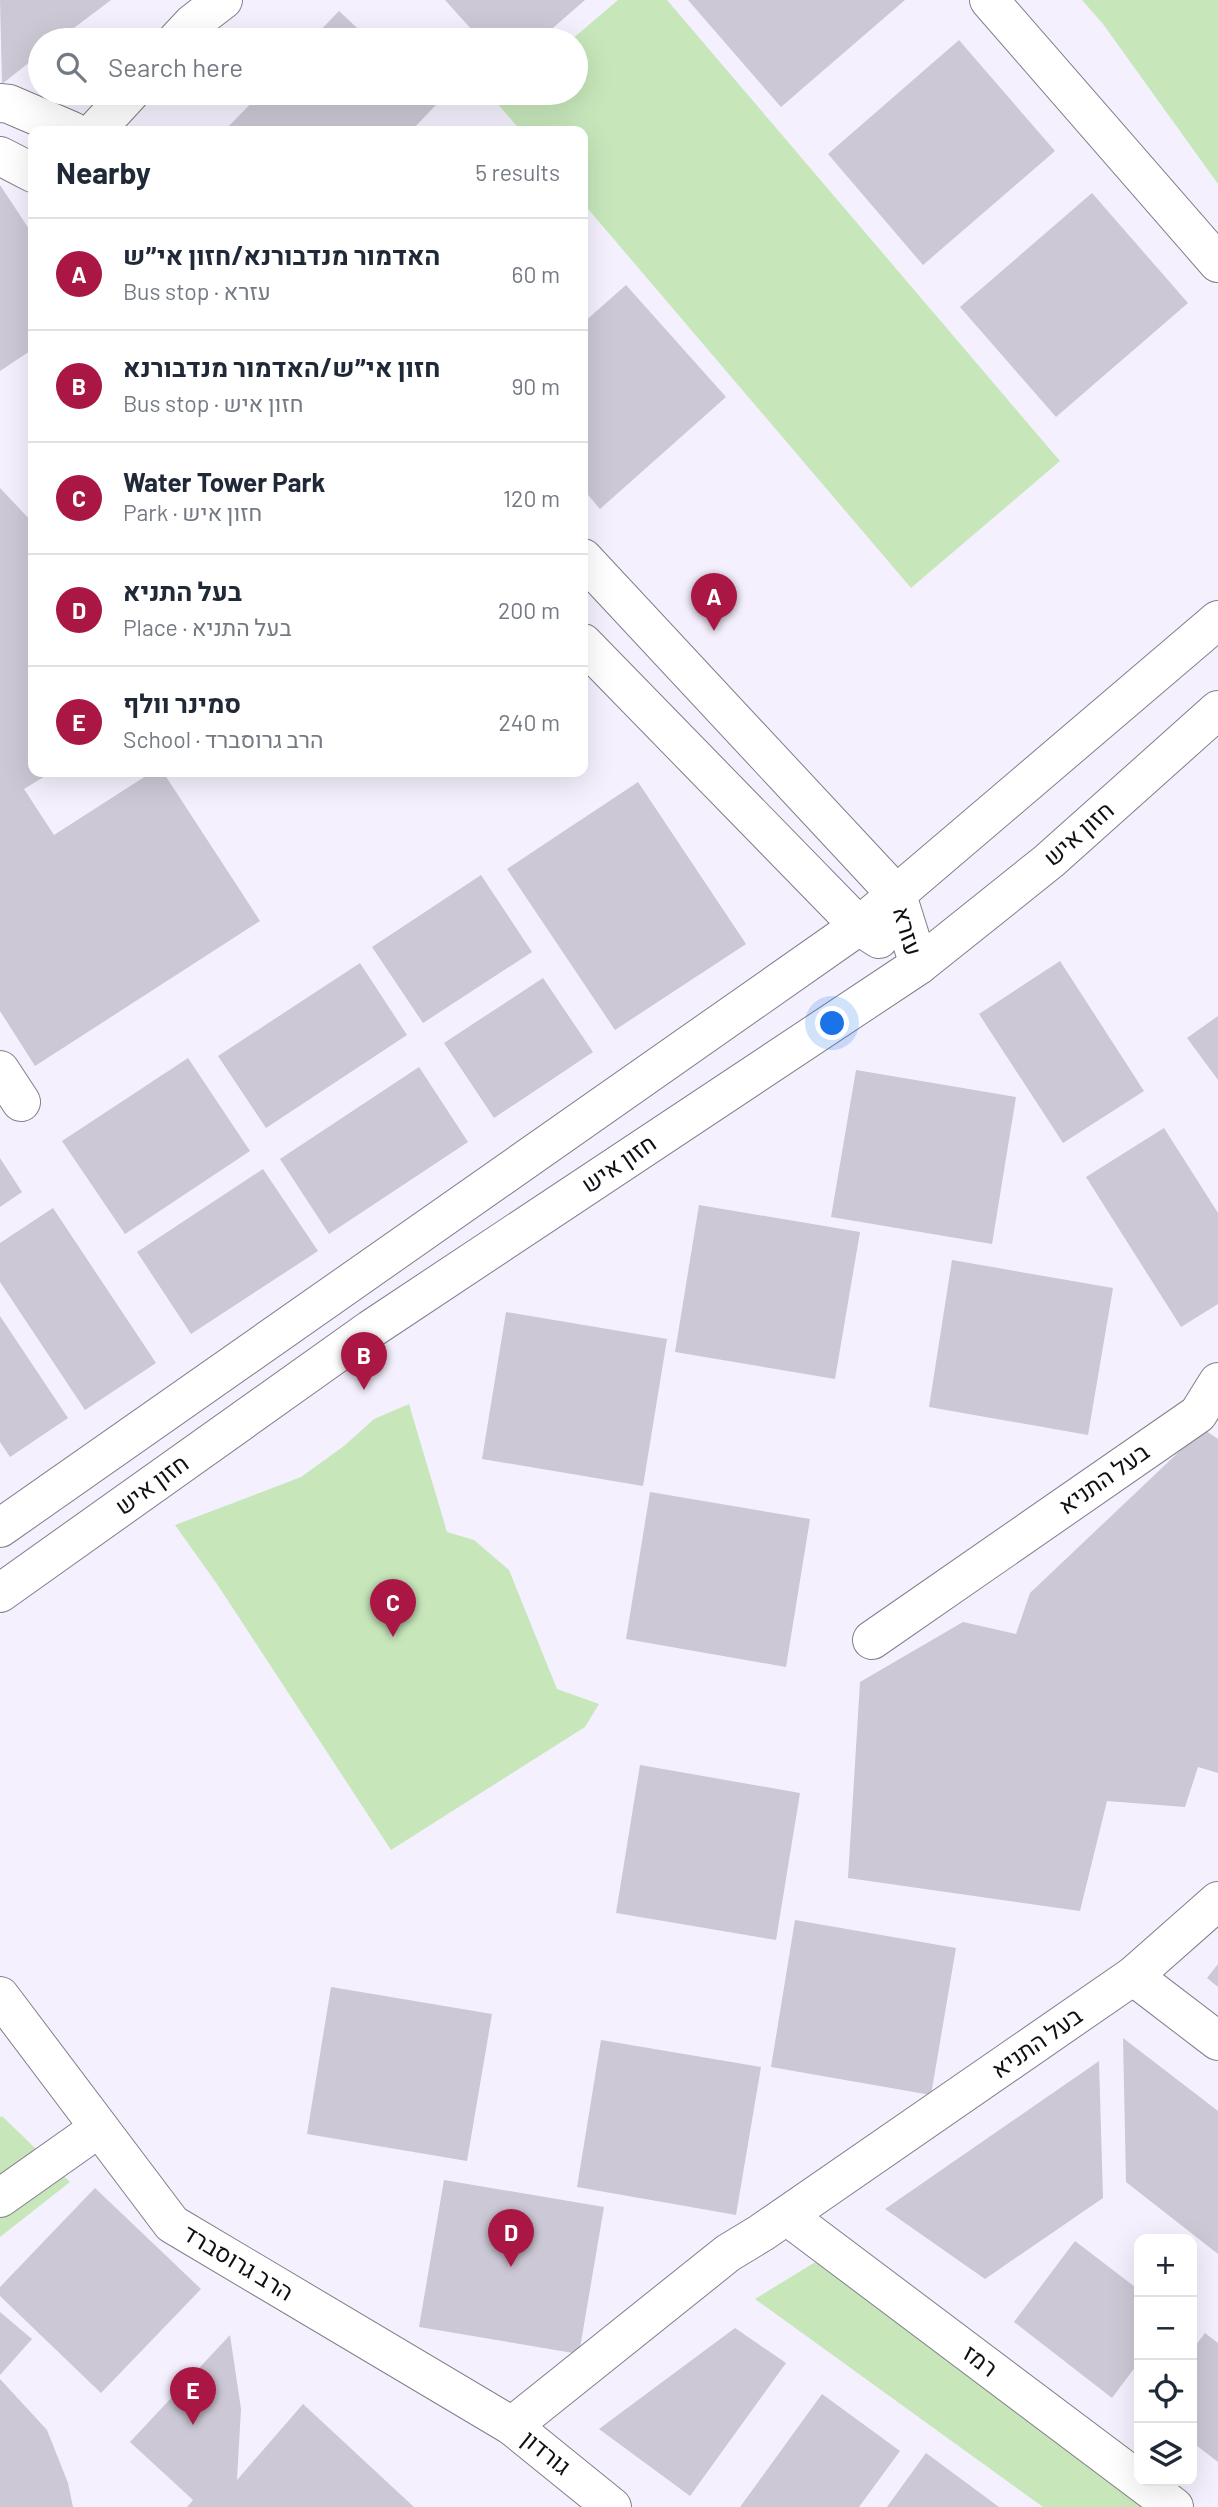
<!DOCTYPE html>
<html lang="en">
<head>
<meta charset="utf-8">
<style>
  body { margin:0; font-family:Barlow,Heebo,sans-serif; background:#f2f2f3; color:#1f2937 }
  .controls { position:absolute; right:21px; bottom:21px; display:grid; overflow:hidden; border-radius:14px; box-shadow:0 7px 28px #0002 }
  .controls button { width:63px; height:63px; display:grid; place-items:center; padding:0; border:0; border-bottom:2px solid #e0e1e3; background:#fff; color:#1f2937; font:35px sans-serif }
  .you { position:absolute; left:833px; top:1024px; width:24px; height:24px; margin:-18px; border:5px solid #fff; border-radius:50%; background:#1a73e8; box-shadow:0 0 0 10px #1a73e833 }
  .badge { display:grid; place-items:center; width:46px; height:46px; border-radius:50%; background:#ab1744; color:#fff; font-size:23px; font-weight:700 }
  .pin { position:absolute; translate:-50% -58px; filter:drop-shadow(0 2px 4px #0008) }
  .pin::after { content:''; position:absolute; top:37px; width:24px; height:21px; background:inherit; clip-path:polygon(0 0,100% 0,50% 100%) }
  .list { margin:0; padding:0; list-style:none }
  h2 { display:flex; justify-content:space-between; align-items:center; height:91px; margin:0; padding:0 28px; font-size:30px }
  h2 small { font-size:23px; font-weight:400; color:#747a83 }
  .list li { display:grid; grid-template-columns:46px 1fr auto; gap:21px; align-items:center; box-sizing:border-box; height:112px; padding:0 28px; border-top:2px solid #e0e1e3 }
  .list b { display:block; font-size:26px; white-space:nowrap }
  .list p { margin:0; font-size:23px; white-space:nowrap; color:#747a83 }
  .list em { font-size:23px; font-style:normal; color:#747a83 }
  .icon { flex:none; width:38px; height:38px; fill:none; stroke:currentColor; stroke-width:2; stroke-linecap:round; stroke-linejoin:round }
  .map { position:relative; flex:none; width:1218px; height:2507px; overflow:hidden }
  .search { position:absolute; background:#fff; box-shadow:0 7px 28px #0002; left:28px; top:28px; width:560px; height:77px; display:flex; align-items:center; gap:18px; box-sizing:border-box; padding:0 24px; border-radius:38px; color:#747a83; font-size:26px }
  .panel { position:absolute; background:#fff; box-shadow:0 7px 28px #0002; left:28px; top:126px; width:560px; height:651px; border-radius:14px }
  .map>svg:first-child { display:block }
  .green { fill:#c7e7bb }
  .building { fill:#ccc8d5 }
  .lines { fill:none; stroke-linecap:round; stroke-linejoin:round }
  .minor-casing { stroke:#827e8a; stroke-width:40 }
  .minor { stroke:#fff; stroke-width:38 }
  .labels { text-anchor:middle; stroke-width:7; stroke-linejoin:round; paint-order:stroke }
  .street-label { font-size:24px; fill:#110f14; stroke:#fff }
</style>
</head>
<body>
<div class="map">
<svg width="1218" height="2507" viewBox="0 0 1218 2507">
  <rect width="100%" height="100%" fill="#f4f0fe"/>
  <g class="green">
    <path d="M618 0H667L1060 461 911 588 583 203V131H521L497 103 509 93H576V40H571Z"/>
    <path d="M1082 0H1218V184L1103 24Z"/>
    <path d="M409 1404 447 1532 474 1540 509 1570 557 1689 599 1704 585 1727 391 1850 217 1584 175 1525 301 1477 344 1446 374 1419Z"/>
    <path d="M2 2116 70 2182 0 2237V2117Z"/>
    <path d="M817 2261 1144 2507H1043L755 2299Z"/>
  </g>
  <g class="building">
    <path d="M0 0H111L58 40H40V54L2 84Z"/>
    <path d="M445 0H585L539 40H481Z"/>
    <path d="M688 0H905L781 107Z"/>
    <path d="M339 11 370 40H311Z"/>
    <path d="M959 40 1055 151 923 265 828 154Z"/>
    <path d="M261 93H425L437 104 411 131H224Z"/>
    <path d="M0 185 33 235V349L0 371Z"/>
    <path d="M1092 193 1188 303 1056 417 960 307Z"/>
    <path d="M626 285 726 397 600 509 583 489V323Z"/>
    <path d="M0 488 33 523V772H52L24 789 54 835 152 772H163L260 921 35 1066 0 1011Z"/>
    <path d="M638 782 746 944 615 1030 507 869Z"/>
    <path d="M481 875 532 952 423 1023 372 947Z"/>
    <path d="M1060 961 1144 1091 1063 1143 979 1014Z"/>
    <path d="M360 963 407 1035 266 1128 218 1056Z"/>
    <path d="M543 978 593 1052 494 1118 444 1043Z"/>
    <path d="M1218 1016V1080L1187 1038Z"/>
    <path d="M188 1058 250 1151 125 1234 62 1141Z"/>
    <path d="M419 1067 468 1142 329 1234 280 1159Z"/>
    <path d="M856 1070 1016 1097 992 1244 831 1217Z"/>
    <path d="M1164 1128 1218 1213V1304L1181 1327 1086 1177Z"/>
    <path d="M0 1158 22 1192 0 1207Z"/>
    <path d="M263 1169 318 1251 191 1334 137 1252Z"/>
    <path d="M699 1205 860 1232 835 1379 675 1352Z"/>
    <path d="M53 1208 156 1363 85 1410 0 1282V1243Z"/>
    <path d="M952 1260 1113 1288 1088 1435 929 1407Z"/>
    <path d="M506 1312 667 1339 643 1486 482 1459Z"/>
    <path d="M0 1316 68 1418 10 1457 0 1442Z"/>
    <path d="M1203 1429 1218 1439V1773L1198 1767 1185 1807 1107 1801 1080 1911 848 1878 860 1682 963 1622 1016 1634 1030 1593Z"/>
    <path d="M650 1492 810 1519 786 1667 626 1639Z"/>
    <path d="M640 1765 800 1793 776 1940 616 1913Z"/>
    <path d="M795 1920 956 1948 931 2095 771 2067Z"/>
    <path d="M1218 1964V1987L1207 1978Z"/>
    <path d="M331 1987 492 2014 467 2161 307 2134Z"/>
    <path d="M1123 2038 1218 2111V2254L1126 2182Z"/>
    <path d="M601 2040 761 2067 736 2215 577 2187Z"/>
    <path d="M1099 2061 1103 2198 985 2279 885 2209Z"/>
    <path d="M444 2180 604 2207 579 2354 419 2327Z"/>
    <path d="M95 2188 201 2289 101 2393 0 2296V2287Z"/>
    <path d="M1075 2241 1139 2290V2362L1112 2398 1014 2322Z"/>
    <path d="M0 2312 32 2339 0 2375Z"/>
    <path d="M735 2328 786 2363 690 2496 599 2429Z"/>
    <path d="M1205 2333 1218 2343V2462L1192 2442V2350Z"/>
    <path d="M230 2335 241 2409 237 2480 303 2404 414 2507H187L193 2500 130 2442Z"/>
    <path d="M0 2379 47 2430 68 2483 73 2507H0Z"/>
    <path d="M822 2394 900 2451 859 2507H740Z"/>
    <path d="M926 2453 999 2507H887Z"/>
  </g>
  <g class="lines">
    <defs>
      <g id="minor">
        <path d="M989 0 1218 263"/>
        <path d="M177 40 193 23 223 0"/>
        <path d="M0 103 9 104 72 131"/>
        <path d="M95 131 130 93"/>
        <path d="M0 156 33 173"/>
        <path d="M583 558 897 895 919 965"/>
        <path d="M583 643 859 926 879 939"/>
        <path d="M0 1070 21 1102"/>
        <path d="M0 1528 859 926 1218 620"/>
        <path d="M0 1593 371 1329 919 965 1049 861 1218 710"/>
        <path d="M872 1640 1198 1414 1218 1382"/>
        <path d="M1133 1976 1218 2041"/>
        <path d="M0 1996 172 2224 512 2426 612 2507"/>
        <path d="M0 2198 99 2128"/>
        <path d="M787 2216 1174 2507"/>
        <path d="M512 2426 728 2253 761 2233 1133 1976 1218 1901"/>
      </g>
    </defs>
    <use href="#minor" class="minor-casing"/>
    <use href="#minor" class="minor"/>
  </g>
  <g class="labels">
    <g class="street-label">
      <text transform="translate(1079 834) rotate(-41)" y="8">חזון איש</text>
      <text transform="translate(907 931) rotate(74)" y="8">עזרא</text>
      <text transform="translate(619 1164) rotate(-34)" y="8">חזון איש</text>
      <text transform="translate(1104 1479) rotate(-35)" y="8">בעל התניא</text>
      <text transform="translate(152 1485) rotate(-36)" y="8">חזון איש</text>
      <text transform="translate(1037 2043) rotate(-35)" y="8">בעל התניא</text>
      <text transform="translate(238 2263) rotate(31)" y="8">הרב גרוסברד</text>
      <text transform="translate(980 2361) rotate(37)" y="8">רמז</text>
      <text transform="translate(546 2453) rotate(39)" y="8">גורדון</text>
    </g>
  </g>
</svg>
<div class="controls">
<button>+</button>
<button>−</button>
<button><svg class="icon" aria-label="locate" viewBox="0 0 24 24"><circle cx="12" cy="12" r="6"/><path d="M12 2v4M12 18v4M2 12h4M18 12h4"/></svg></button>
<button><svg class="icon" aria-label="layers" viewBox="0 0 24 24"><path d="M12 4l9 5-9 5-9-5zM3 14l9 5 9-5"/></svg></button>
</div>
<div class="you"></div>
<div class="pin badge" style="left:714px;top:631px">A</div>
<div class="pin badge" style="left:364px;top:1390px">B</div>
<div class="pin badge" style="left:393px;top:1637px">C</div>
<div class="pin badge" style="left:511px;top:2267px">D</div>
<div class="pin badge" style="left:193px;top:2425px">E</div>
<div class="search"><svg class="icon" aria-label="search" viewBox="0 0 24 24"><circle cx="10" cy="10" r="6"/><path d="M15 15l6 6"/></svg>Search here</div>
<section class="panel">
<h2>Nearby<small>5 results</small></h2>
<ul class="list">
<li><span class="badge">A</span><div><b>האדמור מנדבורנא/חזון אי״ש</b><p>Bus stop · עזרא</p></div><em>60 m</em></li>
<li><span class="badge">B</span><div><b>חזון אי״ש/האדמור מנדבורנא</b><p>Bus stop · חזון איש</p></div><em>90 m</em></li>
<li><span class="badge">C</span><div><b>Water Tower Park</b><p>Park · חזון איש</p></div><em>120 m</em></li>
<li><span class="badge">D</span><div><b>בעל התניא</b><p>Place · בעל התניא</p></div><em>200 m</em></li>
<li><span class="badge">E</span><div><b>סמינר וולף</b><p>School · הרב גרוסברד</p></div><em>240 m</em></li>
</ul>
</section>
</div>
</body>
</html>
